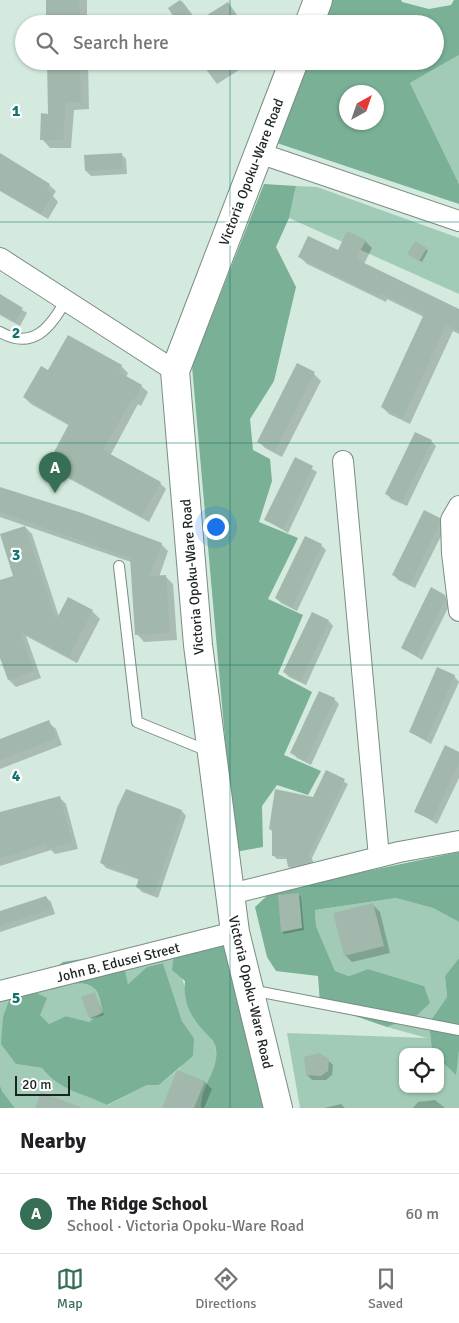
<!DOCTYPE html>
<html lang="en">
<head>
<meta charset="utf-8">
<style>
  body { margin:0; font-family:Signika,sans-serif; background:#f2f2f2; color:#202124 }
  .controls { position:absolute; right:15px; bottom:15px; display:grid; overflow:hidden; border-radius:10px; box-shadow:0 1px 4px #0004 }
  .controls button { width:45px; height:45px; display:grid; place-items:center; padding:0; border:0; border-bottom:1px solid #e0e0e0; background:#fff; color:#202124; font:25px sans-serif }
  .compass { position:absolute; left:339px; top:85px; width:45px; height:45px; border-radius:50%; background:#fff; box-shadow:0 1px 4px #0004; rotate:40deg }
  .scale { position:absolute; left:15px; bottom:12px; width:55px; box-sizing:border-box; padding-left:5px; border:2px solid #1c2420; border-top:0; font-size:14px; line-height:18px; white-space:nowrap; color:#1c2420; -webkit-text-stroke:4px #fff; paint-order:stroke }
  .you { position:absolute; left:215px; top:526px; width:18px; height:18px; margin:-12px; border:4px solid #fff; border-radius:50%; background:#1a73e8; box-shadow:0 0 0 8px #1a73e833 }
  .badge { display:grid; place-items:center; width:32px; height:32px; border-radius:50%; background:#366e56; color:#fff; font-size:16px; font-weight:700 }
  .pin { position:absolute; translate:-50% -41px; filter:drop-shadow(0 1px 2px #0008) }
  .pin::after { content:''; position:absolute; top:26px; width:18px; height:15px; background:inherit; clip-path:polygon(0 0,100% 0,50% 100%) }
  .list { margin:0; padding:0; list-style:none }
  h2 { display:flex; justify-content:space-between; align-items:center; height:65px; margin:0; padding:0 20px; font-size:21px }
  h2 small { font-size:16px; font-weight:400; color:#757577 }
  .list li { display:grid; grid-template-columns:32px 1fr auto; gap:15px; align-items:center; box-sizing:border-box; height:80px; padding:0 20px; border-top:1px solid #e0e0e0 }
  .list b { display:block; font-size:19px; white-space:nowrap }
  .list p { margin:0; font-size:16px; white-space:nowrap; color:#757577 }
  .list em { font-size:16px; font-style:normal; color:#757577 }
  .icon { flex:none; width:28px; height:28px; fill:none; stroke:currentColor; stroke-width:2; stroke-linecap:round; stroke-linejoin:round }
  .map { position:relative; flex:none; width:459px; height:1108px; overflow:hidden }
  .search { position:absolute; background:#fff; box-shadow:0 1px 4px #0004; left:15px; right:15px; top:15px; height:55px; display:flex; align-items:center; gap:12px; box-sizing:border-box; padding:0 18px; border-radius:28px; color:#757577; font-size:19px }
  .sheet { height:145px; background:#fff }
  nav { display:flex; justify-content:space-around; align-items:center; box-sizing:border-box; height:70px; border-top:1px solid #e0e0e0; background:#fff; font-size:14px; color:#757577 }
  nav a { display:grid; justify-items:center; gap:2px }
  nav .on { color:#366e56 }
  .map>svg:first-child { display:block }
  .green { fill:#a1cbb6 }
  .forest { fill:#79b096; fill-rule:evenodd }
  .shadow { fill:#0003 }
  .building { fill:#a3b8ad }
  .lines { fill:none; stroke-linecap:round; stroke-linejoin:round }
  .service-casing { stroke:#798d83; stroke-width:12 }
  .minor-casing { stroke:#798d83; stroke-width:22 }
  .secondary-casing { stroke:#798d83; stroke-width:30 }
  .service { stroke:#fff; stroke-width:10 }
  .minor { stroke:#fff; stroke-width:20 }
  .secondary { stroke:#fff; stroke-width:28 }
  .grid { fill:none; stroke:#0f766e; stroke-width:1; stroke-opacity:0.55 }
  .labels { text-anchor:middle; stroke-width:4.5; stroke-linejoin:round; paint-order:stroke }
  .street-label { font-size:14px; fill:#1c2420; stroke:#fff }
  .grid-label { font-size:16px; text-anchor:middle; font-weight:bold; fill:#0f766e; stroke:#fff; stroke-width:4.5; stroke-linejoin:round; paint-order:stroke }
</style>
</head>
<body>
<div class="map">
<svg width="459" height="1108" viewBox="0 0 459 1108">
  <rect width="100%" height="100%" fill="#d4eadf"/>
  <g class="green">
    <path d="M459 55V184L410 83Z"/>
    <path d="M296 186 317 187 459 238V294L289 218Z"/>
    <path d="M396 898 433 908 459 922V958L445 976 447 997 429 1023 432 1052H403V1089H440V1060L455 1074 459 1050V1108H300L287 1033 427 1038 387 1027 416 1016 424 986 368 969 349 976 335 971 316 926 315 910Z"/>
    <path d="M174 952 195 1020 215 1043 217 1061 201 1101V1108H15L2 1091 0 1085V998L11 995 16 1064 42 1068C61 1092 81 1092 108 1105L147 1085H159L180 1068 194 1038 182 1021 163 963 147 967 128 984 123 965Z"/>
    <path d="M50 984 52 990C64 986 84 978 95 989 100 994 101 1006 104 1012L89 1022 66 1016 49 1024 40 1016 28 989Z"/>
  </g>
  <g class="forest">
    <path d="M329 0H401L402 2 429 9 451 5 454 0H459V55L410 83 459 184V204L277 143 307 61H435V24H320ZM346 92H376V122H346Z"/>
    <path d="M264 184 296 186 289 218 276 247 296 287 274 381 250 419 253 450 270 459 272 481 259 522 298 538 268 599 303 615 278 674 312 692 284 755 321 771 308 795 277 785 262 806 263 847 235 852 192 366Z"/>
    <path d="M459 852V922L433 908 396 898 315 910 316 926 335 971 349 976 368 969 424 986 430 1003 416 1016 387 1027 320 1004 318 976 276 971 267 957 255 907 269 894 286 888Z"/>
    <path d="M230 942 265 1108H201C200 1085 222 1068 215 1045 214 1040 207 1035 203 1030 190 1016 183 1001 185 981L172 970 174 952Z"/>
    <path d="M121 953 128 984 147 967 163 963 182 1021 194 1038 193 1056 159 1085H147L107 1105C81 1092 61 1092 42 1068L16 1064 1 1044 3 1017 11 995 28 989 47 998 40 1015 49 1024 66 1016 89 1022 103 1012C101 1006 100 994 95 989 84 978 64 986 52 990L47 974 63 962Z"/>
    <path d="M459 958V1050L456 1075 440 1060V1052H432L429 1023 447 997 445 976Z"/>
    <path d="M0 1085 2 1091 15 1108H0Z"/>
  </g>
  <g class="shadow">
    <path d="M47 0H87V24H48Z"/>
    <path d="M182 1 198 22 228 3 244 24H179L170 8Z"/>
    <path d="M48 61H88L89 109 74 110 71 148H50L42 139 49 115Z"/>
    <path d="M176 61H192L178 70 172 64Z"/>
    <path d="M200 61H248L247 65 217 84Z"/>
    <path d="M0 154 49 185 56 191 53 196 58 202 48 219 0 191Z"/>
    <path d="M121 154 126 159 127 174 91 176 86 171Z"/>
    <path d="M365 241 372 248 364 264 459 310V334L453 331 410 424 389 414 382 407 424 317 387 299 386 302 307 264 300 257 339 252Z"/>
    <path d="M426 249 428 251 422 262 411 256Z"/>
    <path d="M0 296 27 313 20 326 0 315Z"/>
    <path d="M298 365 314 374 321 381 282 457 265 448 258 441Z"/>
    <path d="M121 366 128 373 126 377 141 386 148 392 141 406 138 404 110 456 160 483 166 489 149 522 55 471 49 465 70 426 31 404 24 397 48 372Z"/>
    <path d="M431 441 436 446 407 506 391 499 387 494Z"/>
    <path d="M295 459 317 472 288 533 266 520Z"/>
    <path d="M0 488 161 544 168 551 159 577H166L173 584 177 640 144 642 137 634 131 562 0 517Z"/>
    <path d="M439 519 444 524V530L415 588 398 580 394 575Z"/>
    <path d="M25 527 32 534 59 617 69 599 92 611 100 619 77 663 26 636 41 678 16 687 9 680 0 654V581L14 577Z"/>
    <path d="M321 545 326 550 297 611 281 603 276 598Z"/>
    <path d="M444 596 450 604 422 660 402 648Z"/>
    <path d="M329 621 333 626 306 685 289 677 284 672Z"/>
    <path d="M438 669 454 676 459 682 431 744 410 732Z"/>
    <path d="M334 699 339 704 311 765 297 758 292 753Z"/>
    <path d="M48 722 56 729 62 745 0 769V740Z"/>
    <path d="M459 753V778L437 824 416 811Z"/>
    <path d="M327 772 348 784 312 858 314 865 293 871 289 867 288 859H277L274 856 273 832 270 829 314 798Z"/>
    <path d="M60 798 66 804 78 849 55 854 51 850 0 866V814Z"/>
    <path d="M182 811 186 816 158 898 142 892 137 887 140 880 106 868 102 863Z"/>
    <path d="M299 895 301 897 304 930 284 934 282 932Z"/>
    <path d="M46 897 51 902 55 914 0 932V912Z"/>
    <path d="M372 904 380 912 390 953 352 962 345 955Z"/>
    <path d="M94 993 104 1015 92 1019 90 1017Z"/>
    <path d="M328 1060 333 1065 332 1075 326 1080H312L307 1075Z"/>
    <path d="M178 1072 205 1082 212 1089 204 1108H164Z"/>
    <path d="M435 1100 445 1108H413L418 1102Z"/>
    <path d="M341 1104 345 1108H324Z"/>
  </g>
  <g class="building">
    <path d="M46 0H79L80 24H46Z"/>
    <path d="M180 0 196 22 228 2 242 24H178L168 8Z"/>
    <path d="M47 61H80L81 102H66L63 140H40L41 113 48 114Z"/>
    <path d="M0 153 50 184 46 190 53 194 41 214 0 190Z"/>
    <path d="M122 153V169L85 171 84 155Z"/>
    <path d="M347 231 366 240 356 259 459 309V331L446 325 403 418 381 407 424 314 380 293 378 296 298 257 308 236 338 250Z"/>
    <path d="M415 241 427 248 419 261 407 254Z"/>
    <path d="M0 294 23 308 15 322 0 314Z"/>
    <path d="M68 335 122 365 119 372 142 385 134 400 132 399 103 450 161 482 142 516 47 465 69 424 23 397 41 366 48 370Z"/>
    <path d="M297 363 315 372 275 451 257 442Z"/>
    <path d="M415 432 432 440 402 502 385 494Z"/>
    <path d="M295 457 313 466 283 529 264 520Z"/>
    <path d="M0 487 82 513 162 543 149 576 166 575 170 633 135 635 130 558 0 512Z"/>
    <path d="M424 510 440 518 439 525 410 584 392 575Z"/>
    <path d="M25 526 56 620 68 597 93 610 69 657 20 631 34 671 8 680 0 658V580L13 576 0 534Z"/>
    <path d="M305 536 322 544 292 607 275 598Z"/>
    <path d="M431 587 445 595 446 598 417 656 401 648Z"/>
    <path d="M312 612 329 620 301 681 283 672Z"/>
    <path d="M437 667 455 675 426 740 409 732Z"/>
    <path d="M319 691 335 698 306 761 290 753Z"/>
    <path d="M49 720 56 738 0 760V739Z"/>
    <path d="M445 745 459 752V763L432 820 414 812Z"/>
    <path d="M326 770 345 779 309 854 311 862 288 867 286 856H272V830L269 829 275 789 313 797Z"/>
    <path d="M126 789 182 810 154 894 136 887 139 878 100 863 117 808Z"/>
    <path d="M60 796 72 842 47 849 46 844 0 858V812Z"/>
    <path d="M299 893 302 928 281 932 278 895Z"/>
    <path d="M46 896 51 909 0 926V911Z"/>
    <path d="M373 903 384 946 344 956 333 913Z"/>
    <path d="M95 992 102 1013 89 1018 81 997Z"/>
    <path d="M319 1053 329 1059 328 1071 321 1076 306 1075 304 1057Z"/>
    <path d="M177 1070 205 1081 194 1108H162Z"/>
    <path d="M41 1092 80 1107V1108H35Z"/>
  </g>
  <g class="lines">
    <defs>
      <g id="service">
        <path d="M0 332C33 351 51 327 66 300"/>
        <path d="M119 566 137 722 208 751"/>
        <path d="M251 990 459 1030"/>
      </g>
      <g id="minor">
        <path d="M259 153 459 221"/>
        <path d="M0 258 175 371"/>
        <path d="M343 461 379 857"/>
        <path d="M459 506 451 520 452 553 459 611"/>
        <path d="M231 894 399 852 459 841"/>
        <path d="M0 991 235 932"/>
      </g>
      <g id="secondary">
        <path d="M309 24 318 0"/>
        <path d="M278 1108 235 932 198 645 175 371 294 61"/>
      </g>
    </defs>
    <use href="#service" class="service-casing"/>
    <use href="#minor" class="minor-casing"/>
    <use href="#secondary" class="secondary-casing"/>
    <use href="#service" class="service"/>
    <use href="#minor" class="minor"/>
    <use href="#secondary" class="secondary"/>
  </g>
  <path class="grid" d="M230 0V24M230 61V1108M0 222H459M0 443H459M0 665H459M0 886H459"/>
  <g class="labels">
    <g class="street-label">
      <text transform="translate(251 172) rotate(-69)" y="5">Victoria Opoku-Ware Road</text>
      <text transform="translate(192 577) rotate(-95)" y="5">Victoria Opoku-Ware Road</text>
      <text transform="translate(118 962) rotate(-14)" y="5">John B. Edusei Street</text>
      <text transform="translate(251 992) rotate(77)" y="5">Victoria Opoku-Ware Road</text>
    </g>
  </g>
  <g class="grid-label">
    <text x="16" y="116">1</text>
    <text x="16" y="338">2</text>
    <text x="16" y="560">3</text>
    <text x="16" y="781">4</text>
    <text x="16" y="1003">5</text>
  </g>
</svg>
<div class="controls">
<button><svg class="icon" aria-label="locate" viewBox="0 0 24 24"><circle cx="12" cy="12" r="6"/><path d="M12 2v4M12 18v4M2 12h4M18 12h4"/></svg></button>
</div>
<svg class="compass" viewBox="-18 -18 36 36"><path d="M0-13l5 13h-10z" fill="#e53935"/><path d="M0 13l5-13h-10z" fill="#757577"/></svg>
<div class="scale">20 m</div>
<div class="you"></div>
<div class="pin badge" style="left:55px;top:493px">A</div>
<div class="search"><svg class="icon" aria-label="search" viewBox="0 0 24 24"><circle cx="10" cy="10" r="6"/><path d="M15 15l6 6"/></svg>Search here</div>
</div>
<section class="sheet">
<h2>Nearby<small></small></h2>
<ul class="list">
<li><span class="badge">A</span><div><b>The Ridge School</b><p>School · Victoria Opoku-Ware Road</p></div><em>60 m</em></li>
</ul>
</section>
<nav>
<a class="on"><svg class="icon" aria-label="map" viewBox="0 0 24 24"><path d="M3 6l6-2 6 2 6-2v14l-6 2-6-2-6 2zM9 4v14M15 6v14"/></svg>Map</a>
<a><svg class="icon" aria-label="directions" viewBox="0 0 24 24"><path d="M12 3l9 9-9 9-9-9zM9 14v-3h6M13 9l2 2-2 2"/></svg>Directions</a>
<a><svg class="icon" aria-label="saved" viewBox="0 0 24 24"><path d="M7 4h10v16l-5-4-5 4z"/></svg>Saved</a>
</nav>
</body>
</html>
